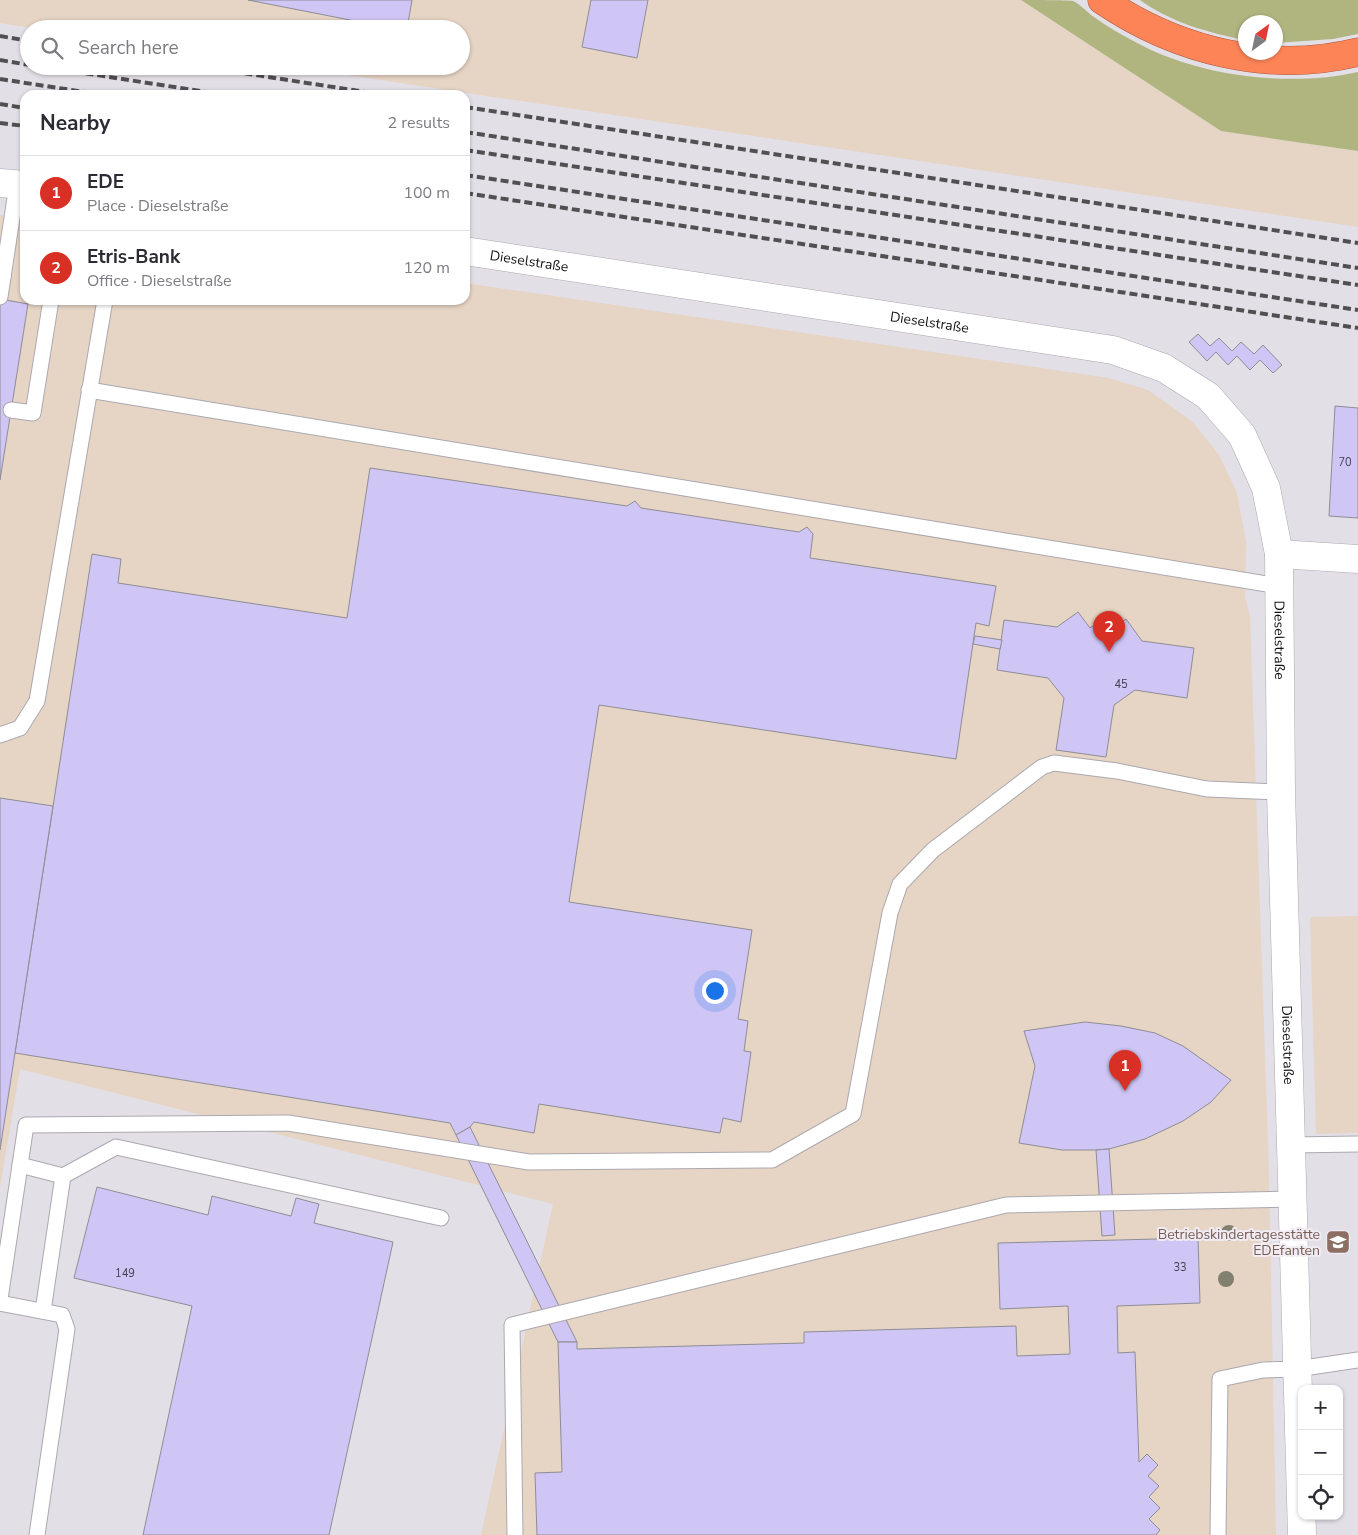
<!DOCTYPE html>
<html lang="en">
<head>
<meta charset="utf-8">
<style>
  body { margin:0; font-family:"Nunito Sans",sans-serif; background:#f2f2f3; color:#2b2b33 }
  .controls { position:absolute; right:15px; bottom:15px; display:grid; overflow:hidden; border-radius:10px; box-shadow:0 1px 4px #0004 }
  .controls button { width:45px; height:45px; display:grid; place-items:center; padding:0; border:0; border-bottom:1px solid #e1e1e2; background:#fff; color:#2b2b33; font:25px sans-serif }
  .compass { position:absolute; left:1238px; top:15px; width:45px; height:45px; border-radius:50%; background:#fff; box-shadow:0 1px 4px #0004; rotate:33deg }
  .you { position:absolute; left:714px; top:990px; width:18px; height:18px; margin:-12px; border:4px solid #fff; border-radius:50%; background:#1a73e8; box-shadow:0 0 0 8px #1a73e833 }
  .badge { display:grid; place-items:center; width:32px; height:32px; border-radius:50%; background:#d93025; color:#fff; font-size:16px; font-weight:700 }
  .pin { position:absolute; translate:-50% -41px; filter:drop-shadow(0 1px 2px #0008) }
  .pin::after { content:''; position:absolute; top:26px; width:18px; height:15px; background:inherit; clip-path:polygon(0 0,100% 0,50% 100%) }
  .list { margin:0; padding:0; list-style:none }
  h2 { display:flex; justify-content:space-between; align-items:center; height:65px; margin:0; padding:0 20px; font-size:21px }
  h2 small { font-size:16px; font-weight:400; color:#7c7c81 }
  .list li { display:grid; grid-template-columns:32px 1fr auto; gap:15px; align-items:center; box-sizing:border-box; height:75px; padding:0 20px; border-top:1px solid #e1e1e2 }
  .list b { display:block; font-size:19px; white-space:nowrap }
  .list p { margin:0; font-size:16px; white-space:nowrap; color:#7c7c81 }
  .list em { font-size:16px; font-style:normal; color:#7c7c81 }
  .icon { flex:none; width:28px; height:28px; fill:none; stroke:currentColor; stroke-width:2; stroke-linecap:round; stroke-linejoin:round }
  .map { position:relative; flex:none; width:1358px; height:1535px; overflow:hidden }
  .search { position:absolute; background:#fff; box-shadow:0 1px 4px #0004; left:20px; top:20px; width:450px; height:55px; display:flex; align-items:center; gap:12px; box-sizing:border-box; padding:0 18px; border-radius:28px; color:#7c7c81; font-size:19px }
  .panel { position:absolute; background:#fff; box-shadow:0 1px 4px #0004; left:20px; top:90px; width:450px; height:215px; border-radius:15px }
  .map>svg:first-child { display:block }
  .industrial { fill:#e6d4c4 }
  .green { fill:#b0b580 }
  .building { fill:#cfc6f5; stroke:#8e8d94 }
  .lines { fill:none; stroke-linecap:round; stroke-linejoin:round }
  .service-casing { stroke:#aca8af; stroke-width:17 }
  .minor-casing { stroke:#aca8af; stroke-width:29 }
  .motorway-casing { stroke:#ab5c40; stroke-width:29 }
  .service { stroke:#fff; stroke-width:15 }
  .minor { stroke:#fff; stroke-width:28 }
  .motorway { stroke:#fd8457; stroke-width:28 }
  .rail { stroke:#524f53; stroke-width:4; stroke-dasharray:8 4; stroke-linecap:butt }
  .tree { fill:#81806f }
  .labels { text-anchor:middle; stroke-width:4; stroke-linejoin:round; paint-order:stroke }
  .number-label { font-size:11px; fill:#423e4c }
  .street-label { font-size:14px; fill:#131114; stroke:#f1ecf4 }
  .education-label { font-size:14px; fill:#785e54; stroke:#f1ecf4; text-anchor:end }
</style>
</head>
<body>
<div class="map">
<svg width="1358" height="1535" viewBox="0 0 1358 1535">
  <rect width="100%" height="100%" fill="#e3dfe7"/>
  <g class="industrial">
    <path d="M0 0H1021L1221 131 1358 151V227L288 66H461V29H39L0 23Z"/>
    <path d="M0 215 25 218V300H465V283L1109 378 1148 390 1193 422 1219 455 1237 493 1246 542 1245 597 1250 616 1269 1174 1276 1535H481L553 1204 20 1069 0 1187Z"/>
    <path d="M1358 916V1133L1316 1134 1310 917Z"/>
  </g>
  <g class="green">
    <path d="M1021 0C1031 0 1067 0 1073 1 1080 4 1086 11 1091 15 1108 27 1125 37 1143 46 1204 77 1292 87 1358 72V151L1221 131Z"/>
    <path d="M1140 0H1358V34L1333 39 1276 43V22H1246L1245 40C1209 33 1170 22 1140 0Z"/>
  </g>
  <g class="building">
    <path d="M248 0H412L407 29H396Z"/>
    <path d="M591 0H648L637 58 582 47Z"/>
    <path d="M0 299 28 304 0 480Z"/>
    <path d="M1198 334 1210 346 1219 338 1232 351 1241 342 1254 354 1263 345 1282 365 1273 373 1260 360 1250 370 1237 356 1228 365 1216 352 1207 361 1189 342Z"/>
    <path d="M1335 406 1358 408V518L1329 516Z"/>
    <path d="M370 468 627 506 635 501 641 508 799 532 807 527 813 534 810 558 996 586 989 626 976 623 956 759 599 705 569 902 752 930 738 1019 748 1021 744 1051 751 1052 741 1122 723 1118 720 1133 539 1104 534 1133 474 1122 470 1127 456 1135 450 1123 15 1053 92 554 121 559 118 583 347 618Z"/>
    <path d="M1078 612 1090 628 1102 620 1110 631 1126 619 1142 641 1194 648 1187 698 1135 690 1114 705 1106 757 1056 750 1064 698 1048 678 997 670 1004 620 1057 627Z"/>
    <path d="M975 636 1002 640 1000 649 973 644Z"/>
    <path d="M0 798 53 806 0 1150Z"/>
    <path d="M1085 1022 1121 1026 1155 1033 1183 1046 1231 1080 1211 1102 1183 1121 1145 1139 1109 1149 1096 1150H1062L1019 1143 1035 1066 1024 1031Z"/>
    <path d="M470 1127 577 1342H558L456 1135Z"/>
    <path d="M1109 1149 1115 1235 1102 1236 1096 1150Z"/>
    <path d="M97 1187 208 1215 212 1196 291 1216 296 1198 319 1204 314 1223 393 1242 329 1535H143L192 1306 74 1278Z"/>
    <path d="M1198 1238 1200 1303 1117 1306 1118 1353 1135 1352 1139 1462 1147 1454 1158 1465 1148 1476 1159 1486 1149 1497 1160 1508 1149 1519 1160 1530 1156 1535H537L535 1473 562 1472 558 1342H577V1349L804 1343V1332L1016 1326 1017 1356 1070 1354 1068 1306 1000 1309 998 1243Z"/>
  </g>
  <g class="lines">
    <defs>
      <g id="service">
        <path d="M0 277H3L17 185"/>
        <path d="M0 297 3 277"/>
        <path d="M89 390 1279 586"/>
        <path d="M11 410 33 413 51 300"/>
        <path d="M0 735 20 728 37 701 105 300"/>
        <path d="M1291 1145 1358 1144"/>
        <path d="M20 1165 63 1176"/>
        <path d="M0 1299 26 1125 288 1123 529 1162 772 1160 853 1114 890 913 900 884 933 850 1042 767 1054 763 1117 771 1207 789 1281 792"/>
        <path d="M0 1303 62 1315 67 1329 37 1535"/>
        <path d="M43 1311 63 1176 116 1147 441 1218"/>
        <path d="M515 1535 512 1325 1006 1205 1293 1199"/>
        <path d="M1218 1535 1220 1379 1263 1370 1297 1369 1358 1360"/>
      </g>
      <g id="minor">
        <path d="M0 183 25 185"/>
        <path id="s1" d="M465 251 1113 350 1164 368 1208 396 1242 435 1266 488 1279 554 1281 792 1302 1535"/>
        <path d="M1279 554 1358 559"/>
      </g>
      <path id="motorway" d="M1102 0C1177 51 1269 74 1358 52"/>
    </defs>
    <use href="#service" class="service-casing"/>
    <use href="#minor" class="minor-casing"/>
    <use href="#motorway" class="motorway-casing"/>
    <use href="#service" class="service"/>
    <use href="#minor" class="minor"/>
    <use href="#motorway" class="motorway"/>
    <g class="rail">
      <path d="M0 36 29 41"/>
      <path d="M0 60 29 65"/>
      <path d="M38 66 226 95"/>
      <path d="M197 66 385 95"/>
      <path d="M0 79 104 95"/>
      <path d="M0 104 25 108"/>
      <path d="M465 107 1358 243"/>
      <path d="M0 123 25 126"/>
      <path d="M465 132 1358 268"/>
      <path d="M465 150 1358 285"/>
      <path d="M465 175 1358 310"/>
      <path d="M465 193 1358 328"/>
    </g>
  </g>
  <g class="tree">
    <circle cx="1229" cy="1233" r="8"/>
    <circle cx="1226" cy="1279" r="8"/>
  </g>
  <defs>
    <symbol id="school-square" viewBox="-11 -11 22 22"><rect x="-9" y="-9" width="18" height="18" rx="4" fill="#8d6e63" stroke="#f1ecf4"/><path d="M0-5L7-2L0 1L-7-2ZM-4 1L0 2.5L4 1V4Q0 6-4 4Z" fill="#fff"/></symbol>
  </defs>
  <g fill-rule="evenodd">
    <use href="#school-square" x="1324" y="1228" width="28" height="28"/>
  </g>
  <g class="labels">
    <g class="number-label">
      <text x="1345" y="466">70</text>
      <text x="1121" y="688">45</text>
      <text x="1180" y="1271">33</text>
      <text x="125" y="1277">149</text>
    </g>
    <g class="street-label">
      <text dy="5" stroke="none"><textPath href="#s1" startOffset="65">Dieselstraße</textPath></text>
      <text dy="5" stroke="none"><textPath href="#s1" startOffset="470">Dieselstraße</textPath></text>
      <text dy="5" stroke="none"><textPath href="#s1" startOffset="1025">Dieselstraße</textPath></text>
      <text dy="5" stroke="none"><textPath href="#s1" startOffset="1430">Dieselstraße</textPath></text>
    </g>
    <g class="education-label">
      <text x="1320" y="1239">Betriebskindertagesstätte<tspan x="1320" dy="16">EDEfanten</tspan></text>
    </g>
  </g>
</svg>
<div class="controls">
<button>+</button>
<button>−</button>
<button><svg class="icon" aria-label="locate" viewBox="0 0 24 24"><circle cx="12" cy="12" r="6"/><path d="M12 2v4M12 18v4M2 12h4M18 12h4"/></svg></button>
</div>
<svg class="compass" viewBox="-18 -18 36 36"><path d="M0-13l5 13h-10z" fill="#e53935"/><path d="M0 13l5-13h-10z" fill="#7c7c81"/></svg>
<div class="you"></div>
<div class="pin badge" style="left:1125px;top:1091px">1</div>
<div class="pin badge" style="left:1109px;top:652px">2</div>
<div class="search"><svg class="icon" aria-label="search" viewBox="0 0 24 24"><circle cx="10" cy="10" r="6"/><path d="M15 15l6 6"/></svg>Search here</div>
<section class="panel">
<h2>Nearby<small>2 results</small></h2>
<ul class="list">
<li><span class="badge">1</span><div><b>EDE</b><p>Place · Dieselstraße</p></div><em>100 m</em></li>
<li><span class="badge">2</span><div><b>Etris-Bank</b><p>Office · Dieselstraße</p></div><em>120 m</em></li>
</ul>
</section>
</div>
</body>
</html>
